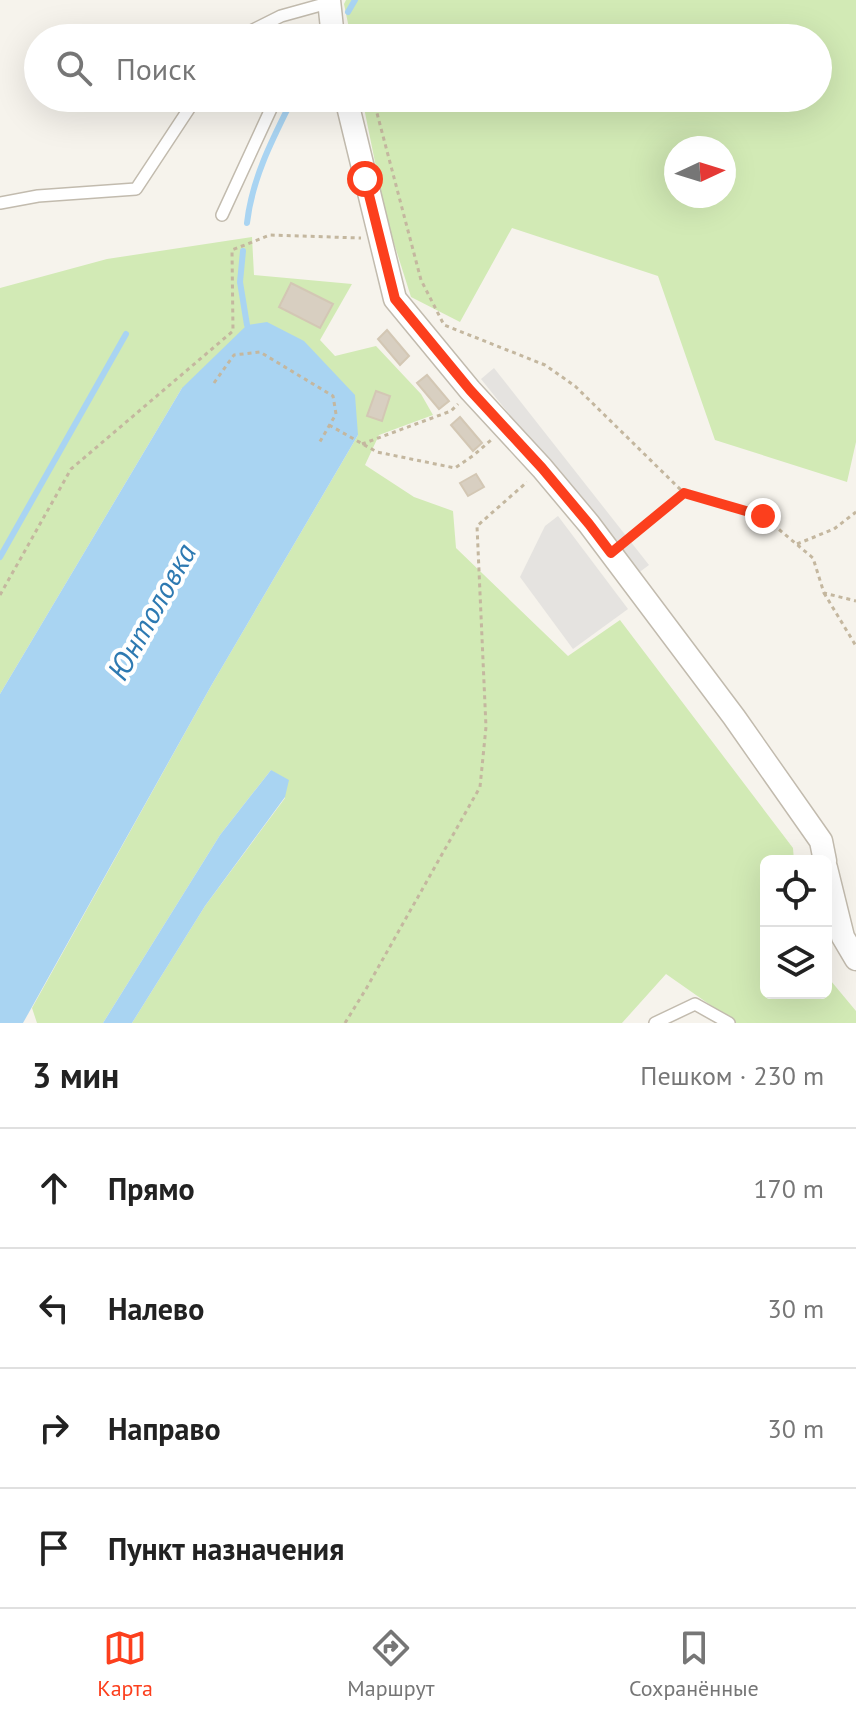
<!DOCTYPE html>
<html lang="ru">
<head>
<meta charset="utf-8">
<style>
  body { margin:0; font-family:"PT Sans",sans-serif; background:#f2f2f2; color:#222 }
  .controls { position:absolute; right:24px; bottom:24px; display:grid; overflow:hidden; border-radius:12px; box-shadow:0 8px 32px #0002 }
  .controls button { width:72px; height:72px; display:grid; place-items:center; padding:0; border:0; border-bottom:2px solid #e0e0e0; background:#fff; color:#222; font:40px sans-serif }
  .compass { position:absolute; left:664px; top:136px; width:72px; height:72px; border-radius:50%; background:#fff; box-shadow:0 8px 32px #0002; rotate:86deg }
  .stop { position:absolute; width:24px; height:24px; margin:-18px; border:6px solid #fc3f1d; border-radius:50%; background:#fff }
  .stop.end { background:#fc3f1d; border-color:#fff; box-shadow:0 2px 8px #0008 }
  .list { margin:0; padding:0; list-style:none }
  h2 { display:flex; justify-content:space-between; align-items:center; height:104px; margin:0; padding:0 32px; font-size:34px }
  h2 small { font-size:26px; font-weight:400; color:#767676 }
  .list li { display:grid; grid-template-columns:52px 1fr auto; gap:24px; align-items:center; box-sizing:border-box; height:120px; padding:0 32px; border-top:2px solid #e0e0e0 }
  .list b { display:block; font-size:30px; white-space:nowrap }
  .list em { font-size:26px; font-style:normal; color:#767676 }
  .icon { flex:none; width:44px; height:44px; fill:none; stroke:currentColor; stroke-width:2; stroke-linecap:round; stroke-linejoin:round }
  .map { position:relative; flex:none; width:856px; height:1023px; overflow:hidden }
  .search { position:absolute; background:#fff; box-shadow:0 8px 32px #0002; left:24px; right:24px; top:24px; height:88px; display:flex; align-items:center; gap:20px; box-sizing:border-box; padding:0 28px; border-radius:44px; color:#767676; font-size:30px }
  .sheet { height:584px; background:#fff }
  nav { display:flex; justify-content:space-around; align-items:center; box-sizing:border-box; height:112px; border-top:2px solid #e0e0e0; background:#fff; font-size:22px; color:#767676 }
  nav a { display:grid; justify-items:center; gap:4px }
  nav .on { color:#fc3f1d }
  .map>svg:first-child { display:block }
  .green { fill:#d2eab5; fill-rule:evenodd }
  .parking { fill:#e5e3e0 }
  .water { fill:#a9d4f2 }
  .lines { fill:none; stroke-linecap:round; stroke-linejoin:round }
  .stream { stroke:#a9d4f2; stroke-width:6 }
  .building { fill:#d8cfc1; stroke:#d3c7b4; stroke-width:2 }
  .service-casing { stroke:#c2bbae; stroke-width:14 }
  .minor-casing { stroke:#c2bbae; stroke-width:25 }
  .path { stroke:#c4b79f; stroke-width:3; stroke-dasharray:4 4; stroke-linecap:butt }
  .service { stroke:#fff; stroke-width:11 }
  .minor { stroke:#fff; stroke-width:22 }
  .route { stroke:#fc3f1d; stroke-width:10 }
  .labels { text-anchor:middle; stroke-width:8; stroke-linejoin:round; paint-order:stroke }
  .water-label { font-size:30px; font-style:italic; fill:#2e7ab2; stroke:#fff }
</style>
</head>
<body>
<div class="map">
<svg width="856" height="1023" viewBox="0 0 856 1023">
  <rect width="100%" height="100%" fill="#f6f3ec"/>
  <g class="green">
    <path d="M346 0H856V442L847 482 715 440 658 276 512 228 460 322 411 297 387 221 362 98H818V38H351L344 4ZM676 148H724V196H676Z"/>
    <path d="M252 237 254 275 352 284 320 340 335 356 376 346 421 394 433 415 379 435 365 465 414 497 453 511 456 548 568 656 620 620 793 848 794 861H766V993H826V975L856 1011V1023H736L666 974 622 1023H132L205 906 285 798 271 770 220 835 103 1023H37L32 1008 211 686 358 435 182 388 0 694V288L107 259Z"/>
  </g>
  <g class="parking">
    <path d="M494 368 649 565 637 574 481 379Z"/>
    <path d="M558 516 628 609 573 649 520 577 545 526Z"/>
  </g>
  <g class="water">
    <path d="M267 322 304 341 355 395 358 435 211 686 23 1023H0V694L182 388 247 325Z"/>
    <path d="M271 770 289 780 285 797 205 906 132 1023H103L220 835Z"/>
  </g>
  <g class="lines">
    <g class="stream">
      <path d="M348 12 355 0"/>
      <path d="M247 223C252 178 273 138 293 98"/>
      <path d="M243 251 240 282 247 325"/>
      <path d="M0 557 126 334"/>
    </g>
  </g>
  <g class="building">
    <path d="M291 283 333 304 320 328 279 307Z"/>
    <path d="M387 330 409 356 400 365 378 339Z"/>
    <path d="M427 375 449 401 439 409 417 383Z"/>
    <path d="M376 391 390 396 382 421 367 416Z"/>
    <path d="M460 417 482 443 473 451 451 425Z"/>
    <path d="M476 474 484 487 468 496 460 483Z"/>
  </g>
  <g class="lines">
    <defs>
      <g id="service">
        <path d="M237 38 281 16 328 3"/>
        <path d="M0 203 38 196 136 189 196 98"/>
        <path d="M222 215 276 98"/>
        <path d="M655 1023 695 1004 729 1023"/>
      </g>
      <g id="minor">
        <path d="M329 0 333 38"/>
        <path d="M346 98 395 299 470 390 542 468 589 524 734 717 821 841 825 861"/>
        <path d="M826 868 843 937 856 959"/>
      </g>
    </defs>
    <use href="#service" class="service-casing"/>
    <use href="#minor" class="minor-casing"/>
    <g class="path">
      <path d="M354 30 356 38"/>
      <path d="M373 98 421 280 444 325 545 365 575 386 684 493 763 516 813 558 824 593 856 601"/>
      <path d="M214 383 234 355 260 352 333 396 336 414 318 445"/>
      <path d="M329 425 377 452 455 468 474 455 491 440"/>
      <path d="M362 444 451 411 458 404"/>
      <path d="M625 541 684 493"/>
      <path d="M797 544 834 529 856 512"/>
      <path d="M824 593 856 646"/>
      <path d="M0 595 71 469 233 331 232 250 270 235 361 238"/>
      <path d="M345 1023 366 989 480 787 486 727 477 526 527 482"/>
    </g>
    <use href="#service" class="service"/>
    <use href="#minor" class="minor"/>
  </g>
  <g class="lines">
    <path class="route" d="M365 179 395 299 470 390 542 468 589 524 611 553 684 493 763 516"/>
  </g>
  <g class="labels">
    <g class="water-label">
      <text transform="translate(152 612) rotate(-61)" y="10">Юнтоловка</text>
    </g>
  </g>
</svg>
<div class="controls">
<button><svg class="icon" aria-label="locate" viewBox="0 0 24 24"><circle cx="12" cy="12" r="6"/><path d="M12 2v4M12 18v4M2 12h4M18 12h4"/></svg></button>
<button><svg class="icon" aria-label="layers" viewBox="0 0 24 24"><path d="M12 4l9 5-9 5-9-5zM3 14l9 5 9-5"/></svg></button>
</div>
<svg class="compass" viewBox="-18 -18 36 36"><path d="M0-13l5 13h-10z" fill="#e53935"/><path d="M0 13l5-13h-10z" fill="#767676"/></svg>
<div class="stop" style="left:365px;top:179px"></div>
<div class="stop end" style="left:763px;top:516px"></div>
<div class="search"><svg class="icon" aria-label="search" viewBox="0 0 24 24"><circle cx="10" cy="10" r="6"/><path d="M15 15l6 6"/></svg>Поиск</div>
</div>
<section class="sheet">
<h2>3 мин<small>Пешком · 230 m</small></h2>
<ul class="list">
<li><svg class="icon" aria-label="ahead" viewBox="0 0 24 24"><path d="M12 20V5M6 11l6-6 6 6"/></svg><div><b>Прямо</b></div><em>170 m</em></li>
<li><svg class="icon" aria-label="left" viewBox="0 0 24 24"><path d="M17 20v-9H6M10 6l-5 5 5 5"/></svg><div><b>Налево</b></div><em>30 m</em></li>
<li><svg class="icon" aria-label="right" viewBox="0 0 24 24"><path d="M7 20v-9h11M14 6l5 5-5 5"/></svg><div><b>Направо</b></div><em>30 m</em></li>
<li><svg class="icon" aria-label="arrive" viewBox="0 0 24 24"><path d="M6 21V4h12l-3 4 3 4H6"/></svg><div><b>Пункт назначения</b></div></li>
</ul>
</section>
<nav>
<a class="on"><svg class="icon" aria-label="map" viewBox="0 0 24 24"><path d="M3 6l6-2 6 2 6-2v14l-6 2-6-2-6 2zM9 4v14M15 6v14"/></svg>Карта</a>
<a><svg class="icon" aria-label="directions" viewBox="0 0 24 24"><path d="M12 3l9 9-9 9-9-9zM9 14v-3h6M13 9l2 2-2 2"/></svg>Маршрут</a>
<a><svg class="icon" aria-label="saved" viewBox="0 0 24 24"><path d="M7 4h10v16l-5-4-5 4z"/></svg>Сохранённые</a>
</nav>
</body>
</html>
